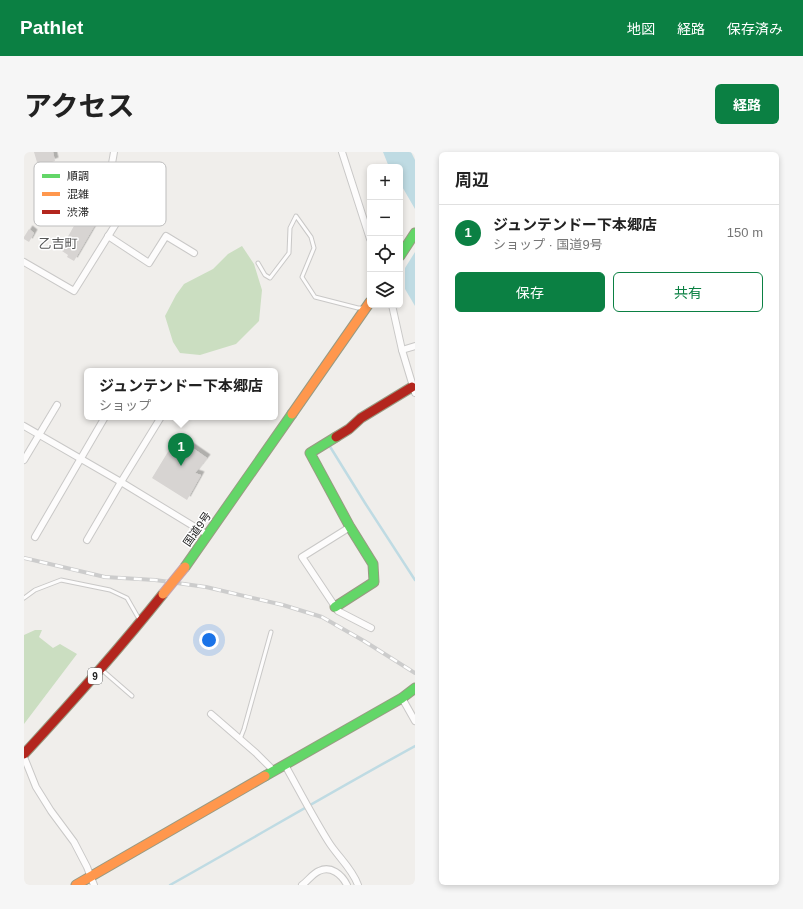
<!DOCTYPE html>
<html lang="ja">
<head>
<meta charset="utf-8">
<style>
  body { margin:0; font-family:Helvetica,"Noto Sans JP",sans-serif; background:#f6f6f6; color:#222 }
  .controls { position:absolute; right:12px; top:12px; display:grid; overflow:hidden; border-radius:6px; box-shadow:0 2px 6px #0003 }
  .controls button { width:36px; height:36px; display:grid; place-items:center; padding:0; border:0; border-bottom:1px solid #e0e0e0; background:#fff; color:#222; font:20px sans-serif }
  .you { position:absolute; left:185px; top:488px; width:14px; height:14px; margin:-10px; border:3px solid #fff; border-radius:50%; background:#1a73e8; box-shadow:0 0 0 6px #1a73e833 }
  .badge { display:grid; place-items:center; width:26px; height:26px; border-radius:50%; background:#0b8043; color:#fff; font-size:13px; font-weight:700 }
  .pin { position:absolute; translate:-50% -33px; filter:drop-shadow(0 1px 2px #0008) }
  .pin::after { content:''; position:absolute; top:21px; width:14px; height:12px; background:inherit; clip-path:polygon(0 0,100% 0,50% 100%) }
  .popup { position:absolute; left:60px; top:216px; width:194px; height:52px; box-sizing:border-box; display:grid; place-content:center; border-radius:6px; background:#fff; filter:drop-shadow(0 1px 3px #0005); font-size:13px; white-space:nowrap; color:#767676 }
  .popup b { font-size:15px; color:#222 }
  .popup::after { content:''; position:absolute; left:50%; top:100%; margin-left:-8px; border:8px solid transparent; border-top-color:#fff }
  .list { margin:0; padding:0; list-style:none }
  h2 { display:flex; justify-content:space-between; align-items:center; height:52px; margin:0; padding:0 16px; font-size:17px }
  h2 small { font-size:13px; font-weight:400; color:#767676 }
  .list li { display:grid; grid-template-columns:26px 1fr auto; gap:12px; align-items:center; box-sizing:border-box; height:56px; padding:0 16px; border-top:1px solid #e0e0e0 }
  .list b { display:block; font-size:15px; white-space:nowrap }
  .list p { margin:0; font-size:13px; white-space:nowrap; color:#767676 }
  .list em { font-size:13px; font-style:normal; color:#767676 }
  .actions { display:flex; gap:8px; padding:12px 16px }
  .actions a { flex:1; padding:9px 0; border:1px solid #0b8043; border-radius:6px; text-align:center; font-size:14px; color:#0b8043 }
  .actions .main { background:#0b8043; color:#fff }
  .icon { flex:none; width:22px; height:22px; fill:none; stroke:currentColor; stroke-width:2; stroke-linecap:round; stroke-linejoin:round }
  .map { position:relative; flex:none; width:391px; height:733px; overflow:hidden; border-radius:6px }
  header { display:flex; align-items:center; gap:24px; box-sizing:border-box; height:56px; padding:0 20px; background:#0b8043; color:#fff }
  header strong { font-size:19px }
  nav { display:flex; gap:22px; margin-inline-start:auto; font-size:14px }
  .intro { display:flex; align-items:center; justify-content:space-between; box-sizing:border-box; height:96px; padding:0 24px }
  h1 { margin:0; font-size:28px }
  .button { padding:10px 18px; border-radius:6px; background:#0b8043; color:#fff; font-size:14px; font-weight:700 }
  main { display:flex; gap:24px; padding:0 24px }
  aside { flex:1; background:#fff; border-radius:6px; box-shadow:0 2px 6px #0003 }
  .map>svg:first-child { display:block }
  .forest { fill:#cbdec1 }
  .water { fill:#bfdbe3 }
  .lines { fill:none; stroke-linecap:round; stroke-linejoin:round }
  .stream { stroke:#bfdbe3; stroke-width:2.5 }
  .building { fill:#d7d4d2; filter:url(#shadow) }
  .lane-casing { stroke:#c9c8c7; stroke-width:5 }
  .street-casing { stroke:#c9c8c7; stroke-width:8 }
  .fast-casing { stroke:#999a82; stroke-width:11 }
  .slow-casing { stroke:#999a82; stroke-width:11 }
  .jam-casing { stroke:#999a82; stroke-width:11 }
  .lane { stroke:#fdfcfc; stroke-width:3 }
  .street { stroke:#fdfcfc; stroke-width:6 }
  .fast { stroke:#63d668; stroke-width:9 }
  .slow { stroke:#ff974d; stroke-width:9 }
  .jam { stroke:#b3261e; stroke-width:9 }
  .rail-casing { stroke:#ccc; stroke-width:4 }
  .rail { stroke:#fff; stroke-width:2.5; stroke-dasharray:8; stroke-linecap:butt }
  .slow-bridge-casing { stroke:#c5a2ac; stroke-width:11; stroke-linecap:butt }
  .slow-bridge { stroke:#ff974d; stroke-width:9 }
  .labels { text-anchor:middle; stroke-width:3; stroke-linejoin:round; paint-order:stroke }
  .shield { fill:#fff; stroke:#646464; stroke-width:1 }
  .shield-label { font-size:10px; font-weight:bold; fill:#222 }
  .street-label { font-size:11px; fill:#222; stroke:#fff }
  .quarter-label { font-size:13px; fill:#555; stroke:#fff }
  .key { fill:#fff; stroke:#bdbdbd; stroke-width:1 }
  .key-label { font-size:11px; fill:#222 }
</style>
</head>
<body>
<header>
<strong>Pathlet</strong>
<nav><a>地図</a><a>経路</a><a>保存済み</a></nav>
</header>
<div class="intro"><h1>アクセス</h1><a class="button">経路</a></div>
<main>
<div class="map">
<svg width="391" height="733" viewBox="0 0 391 733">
  <defs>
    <filter id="shadow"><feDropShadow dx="3.5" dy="-3.5" stdDeviation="0" flood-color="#0004"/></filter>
  </defs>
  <rect width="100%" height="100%" fill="#f0eeeb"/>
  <g class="forest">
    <path d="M218 94 230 112 238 138 235 169 212 192 176 203 156 201 149 190 141 164 152 143 160 132 189 117 204 102Z"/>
    <path d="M11 478H18L15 485 29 496 36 492 53 502 0 572V483Z"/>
  </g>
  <g class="water">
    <path d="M359 0H387L391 8V57L376 31V15H365Z"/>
    <path d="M27 30 31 36 29 40V43L27 44C24 40 22 36 25 31Z"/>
    <path d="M391 100V154L381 137V116Z"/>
  </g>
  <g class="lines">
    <g class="stream">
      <path d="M305 293 341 351 391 428"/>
      <path d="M146 733C228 687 309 639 391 594"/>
    </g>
  </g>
  <g class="building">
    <path d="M10 0H29L31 9 22 12 23 15 15 17Z"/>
    <path d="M48 50 75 66 50 109 43 105 44 103 38 99 43 91 41 90 51 72 47 69V68L40 63Z"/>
    <path d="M5 77 10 81 5 90 0 87V85Z"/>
    <path d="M153 285 183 306 171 321 177 323 163 348 128 326Z"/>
  </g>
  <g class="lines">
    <defs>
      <g id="lane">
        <path d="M234 111 241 123 246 126 265 101 266 76 272 64 287 85 290 96 278 125 291 145 334 156H338"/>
        <path d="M0 446 11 438 37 428 86 438 103 446 115 467"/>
        <path d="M78 518 108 544"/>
        <path d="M216 587 220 577 247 480"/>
      </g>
      <g id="street">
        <path d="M318 0 346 87"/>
        <path d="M84 84 125 111 142 84 170 101"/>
        <path d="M0 110 50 139 93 70 86 23 90 0"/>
        <path d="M368 153 378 198 391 241"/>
        <path d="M378 198 391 194"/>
        <path d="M0 274 97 330 184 383"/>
        <path d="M0 308 33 253"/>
        <path d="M326 375 278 405 314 459 347 476"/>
        <path d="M11 385 81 265"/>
        <path d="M63 388 97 330 137 265"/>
        <path d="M378 546 391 569"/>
        <path d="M187 562 232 601 250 619"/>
        <path d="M0 605 12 635 27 659 50 690 63 715 70 733"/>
        <path d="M261 613C275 638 289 665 304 689 313 704 328 716 334 733"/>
        <path d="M278 733C284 729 288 722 295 719 307 713 318 723 323 733"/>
      </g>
      <g id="fast">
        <path d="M376 104 391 81"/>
        <path d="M161 415 268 262"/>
        <path d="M311 455 350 430 349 412 326 375 286 301 312 285"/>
        <path d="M241 624 378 546 391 536"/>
      </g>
      <g id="slow">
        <path d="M268 262 346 150"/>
        <path d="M52 733 241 624"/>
      </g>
      <g id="jam">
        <path d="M312 285 325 277 337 266 388 235"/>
        <path d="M0 602C48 550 95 497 139 442"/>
      </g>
    </defs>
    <use href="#lane" class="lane-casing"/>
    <use href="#street" class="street-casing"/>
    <use href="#fast" class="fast-casing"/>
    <use href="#slow" class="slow-casing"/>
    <use href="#jam" class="jam-casing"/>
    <use href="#lane" class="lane"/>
    <use href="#street" class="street"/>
    <use href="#fast" class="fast"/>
    <use href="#slow" class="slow"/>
    <use href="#jam" class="jam"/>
    <defs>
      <path id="rail" d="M0 406 81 425 131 428 182 435 259 453 298 465 340 489 391 521"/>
    </defs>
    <use href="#rail" class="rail-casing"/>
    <use href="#rail" class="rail"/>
    <defs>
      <path id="slow-bridge" d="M139 442 161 415"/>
    </defs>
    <use href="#slow-bridge" class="slow-bridge-casing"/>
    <use href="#slow-bridge" class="slow-bridge"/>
  </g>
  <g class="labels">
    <rect class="shield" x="64" y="516" width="14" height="16" rx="3"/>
    <g class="shield-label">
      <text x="71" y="528">9</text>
    </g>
    <g class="street-label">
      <text transform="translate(173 377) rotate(-55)" y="4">国道9号</text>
    </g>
    <g class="quarter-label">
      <text x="34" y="96">乙吉町</text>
    </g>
  </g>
  <rect x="10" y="10" width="132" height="64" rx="6" class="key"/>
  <rect x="18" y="22" width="18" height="4" fill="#63d668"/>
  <rect x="18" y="40" width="18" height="4" fill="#ff974d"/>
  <rect x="18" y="58" width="18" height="4" fill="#b3261e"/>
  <g class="key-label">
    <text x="43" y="28">順調</text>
    <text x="43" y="46">混雑</text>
    <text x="43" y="64">渋滞</text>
  </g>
</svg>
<div class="controls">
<button>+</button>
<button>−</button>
<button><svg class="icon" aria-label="locate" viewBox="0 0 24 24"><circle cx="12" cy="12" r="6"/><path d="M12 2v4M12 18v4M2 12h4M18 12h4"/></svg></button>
<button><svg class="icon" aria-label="layers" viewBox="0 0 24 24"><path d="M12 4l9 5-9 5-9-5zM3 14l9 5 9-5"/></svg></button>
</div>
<div class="you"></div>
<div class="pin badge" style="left:157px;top:314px">1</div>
<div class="popup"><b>ジュンテンドー下本郷店</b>ショップ</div>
</div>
<aside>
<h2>周辺<small></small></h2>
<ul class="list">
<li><span class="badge">1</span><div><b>ジュンテンドー下本郷店</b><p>ショップ · 国道9号</p></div><em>150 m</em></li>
</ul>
<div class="actions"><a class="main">保存</a><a>共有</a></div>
</aside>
</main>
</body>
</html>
